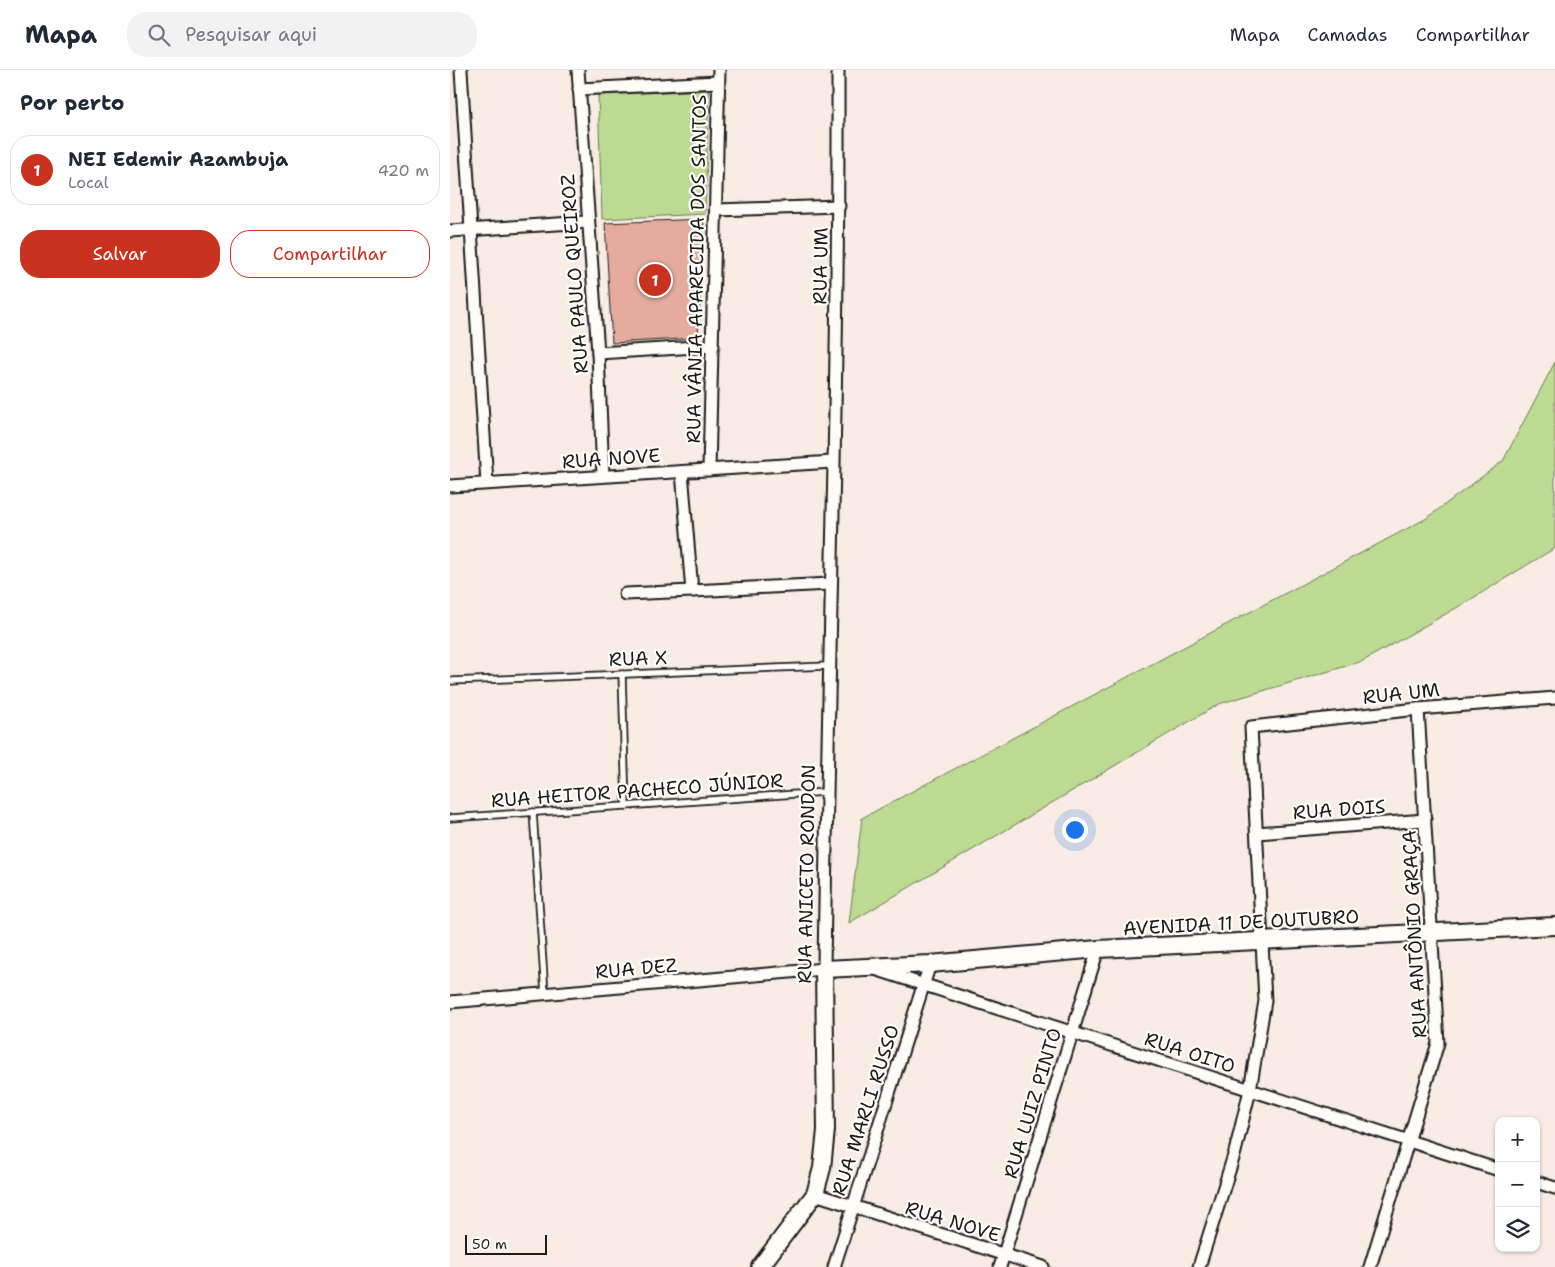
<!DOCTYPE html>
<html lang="pt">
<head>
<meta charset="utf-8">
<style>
  body { margin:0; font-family:"Shantell Sans",sans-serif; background:#f2f2f3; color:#1f2937 }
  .controls { position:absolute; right:15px; bottom:15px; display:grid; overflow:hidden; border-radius:10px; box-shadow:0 1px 4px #0004 }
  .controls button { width:45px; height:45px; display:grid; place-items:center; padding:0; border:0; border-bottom:1px solid #e0e1e3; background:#fff; color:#1f2937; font:25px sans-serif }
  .scale { position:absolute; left:15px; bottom:12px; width:82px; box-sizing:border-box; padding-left:5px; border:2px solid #1c1c1c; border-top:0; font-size:14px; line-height:18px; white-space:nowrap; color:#1c1c1c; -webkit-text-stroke:4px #fdfcf7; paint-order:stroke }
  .you { position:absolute; left:624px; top:759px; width:18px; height:18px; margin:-12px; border:4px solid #fff; border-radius:50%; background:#1a73e8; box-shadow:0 0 0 8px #1a73e833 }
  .badge { display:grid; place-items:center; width:32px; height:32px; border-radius:50%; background:#c8321e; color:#fff; font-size:16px; font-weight:700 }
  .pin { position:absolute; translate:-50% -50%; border:2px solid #fff; box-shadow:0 1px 5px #0006 }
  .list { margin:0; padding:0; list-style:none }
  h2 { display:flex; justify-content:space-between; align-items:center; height:65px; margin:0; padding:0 20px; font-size:21px }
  h2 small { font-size:16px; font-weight:400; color:#747a83 }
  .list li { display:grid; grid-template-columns:32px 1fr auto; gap:15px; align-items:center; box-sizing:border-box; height:70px; margin:0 10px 10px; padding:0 10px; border:1px solid #e0e1e3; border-radius:20px }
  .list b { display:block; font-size:19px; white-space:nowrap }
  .list p { margin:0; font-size:16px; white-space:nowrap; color:#747a83 }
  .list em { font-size:16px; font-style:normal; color:#747a83 }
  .actions { display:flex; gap:10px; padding:15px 20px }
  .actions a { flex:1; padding:11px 0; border:1px solid #c8321e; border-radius:20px; text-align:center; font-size:18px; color:#c8321e }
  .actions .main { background:#c8321e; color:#fff }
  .icon { flex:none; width:28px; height:28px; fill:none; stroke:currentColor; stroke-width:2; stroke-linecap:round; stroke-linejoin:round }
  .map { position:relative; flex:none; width:1105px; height:1197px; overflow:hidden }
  header { display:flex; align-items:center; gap:30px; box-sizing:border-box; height:70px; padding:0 25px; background:#fff; border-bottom:1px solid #e0e1e3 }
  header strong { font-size:24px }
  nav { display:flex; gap:28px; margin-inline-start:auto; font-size:18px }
  .search { width:350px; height:45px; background:#f2f2f3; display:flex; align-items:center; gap:12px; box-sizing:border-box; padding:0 18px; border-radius:20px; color:#747a83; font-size:19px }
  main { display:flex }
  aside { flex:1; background:#fff }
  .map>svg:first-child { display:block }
  .green { fill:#bcda92; stroke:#6c7b57 }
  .building { fill:#e5ac9e; stroke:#1c1c1c }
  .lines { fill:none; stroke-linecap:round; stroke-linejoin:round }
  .lane-casing { stroke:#1c1c1c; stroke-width:9 }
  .street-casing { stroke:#1c1c1c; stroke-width:15 }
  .secondary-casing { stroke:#1c1c1c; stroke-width:20 }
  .lane { stroke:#fdfcf7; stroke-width:5.5 }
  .street { stroke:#fdfcf7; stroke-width:11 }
  .secondary { stroke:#fdfcf7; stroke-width:16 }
  .labels { text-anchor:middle; stroke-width:4.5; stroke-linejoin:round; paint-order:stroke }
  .street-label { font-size:19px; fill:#1c1c1c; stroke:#fdfcf7 }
</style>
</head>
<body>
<header>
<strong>Mapa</strong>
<div class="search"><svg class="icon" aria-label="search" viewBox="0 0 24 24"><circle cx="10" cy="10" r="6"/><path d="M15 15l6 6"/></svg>Pesquisar aqui</div>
<nav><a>Mapa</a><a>Camadas</a><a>Compartilhar</a></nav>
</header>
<main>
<aside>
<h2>Por perto<small></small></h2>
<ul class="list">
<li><span class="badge">1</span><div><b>NEI Edemir Azambuja</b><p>Local</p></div><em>420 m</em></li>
</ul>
<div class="actions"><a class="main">Salvar</a><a>Compartilhar</a></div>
</aside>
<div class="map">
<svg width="1105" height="1197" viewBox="0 0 1105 1197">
  <rect width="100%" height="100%" fill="#f8ece5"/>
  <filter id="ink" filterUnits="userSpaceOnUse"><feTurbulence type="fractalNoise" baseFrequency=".02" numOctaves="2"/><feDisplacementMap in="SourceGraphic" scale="10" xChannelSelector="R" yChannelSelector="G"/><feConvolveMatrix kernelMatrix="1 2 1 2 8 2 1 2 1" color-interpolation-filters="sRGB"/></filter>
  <g filter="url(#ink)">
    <g class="green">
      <path d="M259 20 255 144 152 149 148 25Z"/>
      <path d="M1105 292V478L1015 533 913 591 769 634 399 853 412 748 977 448 1053 391Z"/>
    </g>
    <path class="building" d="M254 149 248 268 162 273 155 153Z"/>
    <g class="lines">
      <defs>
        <g id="lane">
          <path d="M172 604 176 736"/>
          <path d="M0 611 378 596"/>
          <path d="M83 742 95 924"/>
          <path d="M0 748 376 722"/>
        </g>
        <g id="street">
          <path d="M11 0 37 413"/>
          <path d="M128 0 148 283 153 406"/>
          <path d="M129 19 268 12"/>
          <path d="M266 140 389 136"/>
          <path d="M0 161 138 152"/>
          <path d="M148 283 263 276"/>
          <path d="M259 400 269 0"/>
          <path d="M232 402 242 521 380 514"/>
          <path d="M0 416 383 392"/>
          <path d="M175 524 242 521"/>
          <path d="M807 763 975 750"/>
          <path d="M425 899 1049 1100"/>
          <path d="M0 932 374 899C378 599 389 300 388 0"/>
          <path d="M1086 1112 1105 1118"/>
          <path d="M365 1124 593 1197"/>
          <path d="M384 1197 480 894"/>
          <path d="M550 1197 648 879"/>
          <path d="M749 1197 785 1082 800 1020 815 931 801 657 968 639 1105 628"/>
          <path d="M920 1197 988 973 968 639"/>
        </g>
        <path id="secondary" d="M310 1197 365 1124 372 1098 376 1060 374 899 480 894 648 879 1105 856"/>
      </defs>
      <use href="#lane" class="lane-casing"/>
      <use href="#street" class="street-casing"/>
      <use href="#secondary" class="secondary-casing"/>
      <use href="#lane" class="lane"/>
      <use href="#street" class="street"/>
      <use href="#secondary" class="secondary"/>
    </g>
  </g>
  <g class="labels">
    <g class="street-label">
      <text transform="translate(370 196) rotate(-89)" y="7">RUA UM</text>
      <text transform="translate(246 199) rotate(-89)" y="7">RUA VÂNIA APARECIDA DOS SANTOS</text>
      <text transform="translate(124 204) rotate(-94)" y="7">RUA PAULO QUEIROZ</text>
      <text transform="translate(161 388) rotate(-4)" y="7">RUA NOVE</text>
      <text transform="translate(188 588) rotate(-2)" y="7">RUA X</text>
      <text transform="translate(951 623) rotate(-6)" y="7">RUA UM</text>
      <text transform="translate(187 720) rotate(-4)" y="7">RUA HEITOR PACHECO JÚNIOR</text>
      <text transform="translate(889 739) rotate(-4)" y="7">RUA DOIS</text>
      <text transform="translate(356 804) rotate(-89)" y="7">RUA ANICETO RONDON</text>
      <text transform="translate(791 852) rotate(-3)" y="7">AVENIDA 11 DE OUTUBRO</text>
      <text transform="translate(964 864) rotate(-93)" y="7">RUA ANTÔNIO GRAÇA</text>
      <text transform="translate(186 898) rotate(-5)" y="7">RUA DEZ</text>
      <text transform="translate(740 982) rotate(18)" y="7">RUA OITO</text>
      <text transform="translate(582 1033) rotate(-73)" y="7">RUA LUIZ PINTO</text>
      <text transform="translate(415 1040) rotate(-72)" y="7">RUA MARLI RUSSO</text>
      <text transform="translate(503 1151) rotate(17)" y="7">RUA NOVE</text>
    </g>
  </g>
</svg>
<div class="controls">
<button>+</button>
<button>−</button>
<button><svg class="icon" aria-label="layers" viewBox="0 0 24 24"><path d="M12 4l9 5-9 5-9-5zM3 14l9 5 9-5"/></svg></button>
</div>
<div class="scale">50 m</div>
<div class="you"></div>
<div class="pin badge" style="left:205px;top:210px">1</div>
</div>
</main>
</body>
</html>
